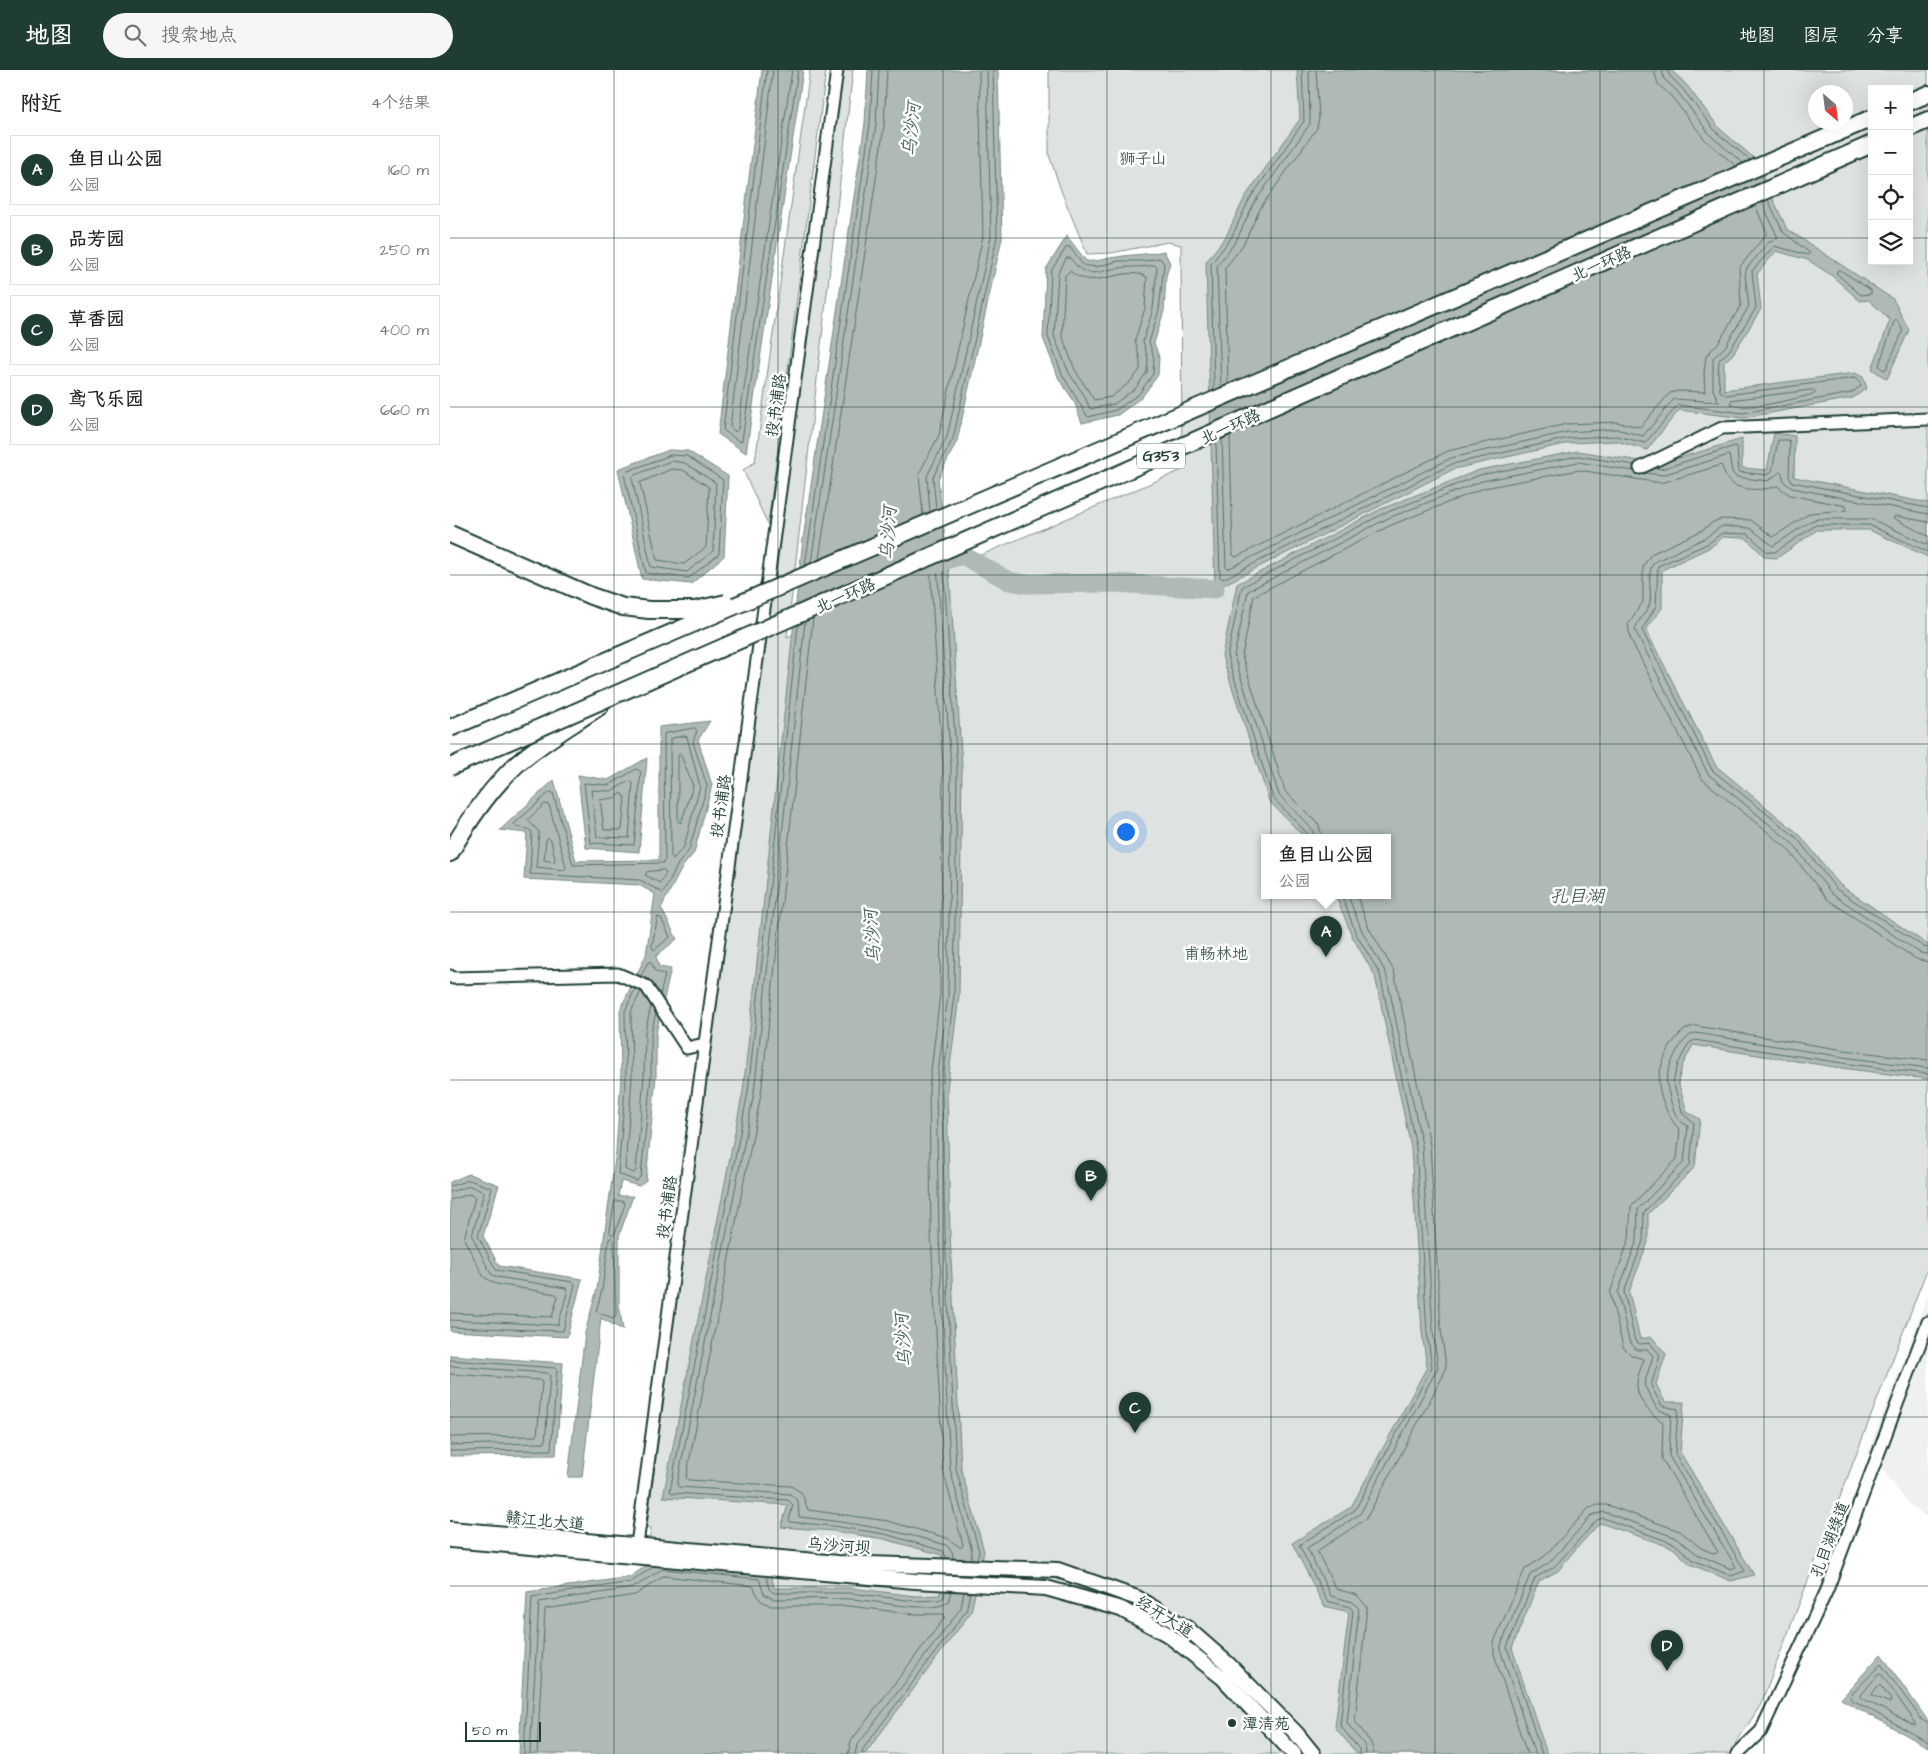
<!DOCTYPE html>
<html lang="zh">
<head>
<meta charset="utf-8">
<style>
  body { margin:0; font-family:"Architects Daughter","LXGW WenKai TC",sans-serif; background:#f6f6f6; color:#222 }
  .controls { position:absolute; right:15px; top:15px; display:grid; overflow:hidden; border-radius:0px; box-shadow:0 5px 20px #0002 }
  .controls button { width:45px; height:45px; display:grid; place-items:center; padding:0; border:0; border-bottom:1px solid #e0e0e0; background:#fff; color:#222; font:25px sans-serif }
  .compass { position:absolute; left:1358px; top:15px; width:45px; height:45px; border-radius:50%; background:#fff; box-shadow:0 5px 20px #0002; rotate:152deg }
  .scale { position:absolute; left:15px; bottom:12px; width:76px; box-sizing:border-box; padding-left:5px; border:2px solid #1f3d34; border-top:0; font-size:14px; line-height:18px; white-space:nowrap; color:#1f3d34; -webkit-text-stroke:4px #fff; paint-order:stroke }
  .you { position:absolute; left:675px; top:761px; width:18px; height:18px; margin:-12px; border:4px solid #fff; border-radius:50%; background:#1a73e8; box-shadow:0 0 0 8px #1a73e833 }
  .badge { display:grid; place-items:center; width:32px; height:32px; border-radius:50%; background:#1f3d34; color:#fff; font-size:16px; font-weight:700 }
  .pin { position:absolute; translate:-50% -41px; filter:drop-shadow(0 1px 2px #0008) }
  .pin::after { content:''; position:absolute; top:26px; width:18px; height:15px; background:inherit; clip-path:polygon(0 0,100% 0,50% 100%) }
  .popup { position:absolute; left:811px; top:764px; width:130px; height:65px; box-sizing:border-box; display:grid; place-content:center; border-radius:0px; background:#fff; filter:drop-shadow(0 1px 4px #0005); font-size:16px; white-space:nowrap; color:#767676 }
  .popup b { font-size:19px; color:#222 }
  .popup::after { content:''; position:absolute; left:50%; top:100%; margin-left:-10px; border:10px solid transparent; border-top-color:#fff }
  .list { margin:0; padding:0; list-style:none }
  h2 { display:flex; justify-content:space-between; align-items:center; height:65px; margin:0; padding:0 20px; font-size:21px }
  h2 small { font-size:16px; font-weight:400; color:#767676 }
  .list li { display:grid; grid-template-columns:32px 1fr auto; gap:15px; align-items:center; box-sizing:border-box; height:70px; margin:0 10px 10px; padding:0 10px; border:1px solid #e0e0e0; border-radius:0px }
  .list b { display:block; font-size:19px; white-space:nowrap }
  .list p { margin:0; font-size:16px; white-space:nowrap; color:#767676 }
  .list em { font-size:16px; font-style:normal; color:#767676 }
  .icon { flex:none; width:28px; height:28px; fill:none; stroke:currentColor; stroke-width:2; stroke-linecap:round; stroke-linejoin:round }
  .map { position:relative; flex:none; width:1478px; height:1684px; overflow:hidden }
  header { display:flex; align-items:center; gap:30px; box-sizing:border-box; height:70px; padding:0 25px; background:#1f3d34; color:#fff }
  header strong { font-size:24px }
  nav { display:flex; gap:28px; margin-inline-start:auto; font-size:18px }
  .search { width:350px; height:45px; background:#f6f6f6; display:flex; align-items:center; gap:12px; box-sizing:border-box; padding:0 18px; border-radius:28px; color:#767676; font-size:19px }
  main { display:flex }
  aside { flex:1; background:#fff }
  .map>svg:first-child { display:block }
  .built { fill:#eef1f0 }
  .green { fill:#dee3e2; stroke:#7e908b; fill-rule:evenodd }
  .water { fill:#afbab7; stroke:#758883 }
  .lines { fill:none; stroke-linecap:round; stroke-linejoin:round }
  .shore { stroke:#596f68; stroke-width:1 }
  .river { stroke:#afbab7; stroke-width:19 }
  .minor-casing { stroke:#1f3d34; stroke-width:15 }
  .major-casing { stroke:#1f3d34; stroke-width:18 }
  .highway-casing { stroke:#1f3d34; stroke-width:20 }
  .minor { stroke:#fff; stroke-width:11 }
  .major { stroke:#fff; stroke-width:14 }
  .highway { stroke:#fff; stroke-width:16 }
  .highway-bridge-casing { stroke:#1f3d34; stroke-width:20; stroke-linecap:butt }
  .highway-bridge { stroke:#fff; stroke-width:16 }
  .grid { fill:none; stroke:#1f3d34; stroke-width:1; stroke-opacity:0.55 }
  .poi-dot { fill:#1f3d34; stroke:#fff; stroke-width:2 }
  .labels { text-anchor:middle; stroke-width:5; stroke-linejoin:round; paint-order:stroke }
  .shield { fill:#fff; stroke:#627771; stroke-width:1 }
  .shield-label { font-size:15px; font-weight:bold; fill:#1f3d34 }
  .park-label { font-size:16px; fill:#455e57; stroke:#fff }
  .street-label { font-size:16px; fill:#1f3d34; stroke:#fff }
  .poi-label { font-size:16px; fill:#1f3d34; stroke:#fff; text-anchor:start }
  .water-label { font-size:18px; font-style:italic; fill:#4a625b; stroke:#fff }
</style>
</head>
<body>
<header>
<strong>地图</strong>
<div class="search"><svg class="icon" aria-label="search" viewBox="0 0 24 24"><circle cx="10" cy="10" r="6"/><path d="M15 15l6 6"/></svg>搜索地点</div>
<nav><a>地图</a><a>图层</a><a>分享</a></nav>
</header>
<main>
<aside>
<h2>附近<small>4个结果</small></h2>
<ul class="list">
<li><span class="badge">A</span><div><b>鱼目山公园</b><p>公园</p></div><em>160 m</em></li>
<li><span class="badge">B</span><div><b>品芳园</b><p>公园</p></div><em>250 m</em></li>
<li><span class="badge">C</span><div><b>草香园</b><p>公园</p></div><em>400 m</em></li>
<li><span class="badge">D</span><div><b>鸢飞乐园</b><p>公园</p></div><em>660 m</em></li>
</ul>
</aside>
<div class="map">
<svg width="1478" height="1684" viewBox="0 0 1478 1684">
  <rect width="100%" height="100%" fill="#fff"/>
  <filter id="ink" filterUnits="userSpaceOnUse"><feTurbulence type="fractalNoise" baseFrequency=".02" numOctaves="2"/><feDisplacementMap in="SourceGraphic" scale="10" xChannelSelector="R" yChannelSelector="G"/><feConvolveMatrix kernelMatrix="1 2 1 2 8 2 1 2 1" color-interpolation-filters="sRGB"/></filter>
  <g filter="url(#ink)">
    <path class="built" d="M1478 1225V1448L1459 1434 1418 1382Z"/>
    <g class="green">
      <path d="M360 0H376L318 455 293 400 305 392Z"/>
      <path d="M386 0H403L337 567 732 400 731 175 718 172 661 183 637 184 612 123 599 85V0H1478V1197L1310 1636 1279 1684H172L201 1458 197 1457ZM1422 19H1459V191H1422ZM1366 22H1396V52H1366ZM815 768H937V826H815Z"/>
    </g>
    <g class="water">
      <path d="M312 0H353L296 383 268 364Z"/>
      <path d="M418 0H548L552 168 507 371 488 409 500 512 512 697 509 926 497 1019 500 1164 511 1398 534 1481 521 1542 415 1684H69L77 1522 180 1507 209 1487 320 1498 324 1518H401L465 1526 490 1525 492 1485 434 1469 383 1461 331 1457 338 1435 213 1427 293 1021 353 469 415 53Z"/>
      <path d="M847 0 1222 1 1235 13 1270 59 1304 88 1337 159 1443 229 1459 260 1437 309 1422 299 1440 250 1419 230 1410 231 1381 205 1358 190 1326 181 1307 204 1311 239 1283 284 1274 292V320L1405 303 1413 307 1417 318 1403 328 1293 348 1229 340 1197 380 1166 371 1119 373 1004 399 765 519 756 192 776 166 795 127 850 49Z"/>
      <path d="M617 166 636 191C648 192 656 188 667 187 683 184 697 185 714 181L720 193 716 206 714 241 704 273 709 287 708 305 692 327 668 345 632 353 624 331 609 309 593 268 596 199Z"/>
      <path d="M1324 363 1345 366 1344 407 1478 433V487L1419 460H1367L1327 488 1315 487 1296 468 1273 467 1261 477 1212 500V538L1196 560 1266 696 1350 765 1390 815 1478 875V1009L1391 998 1243 975 1232 996 1228 1012 1237 1042 1250 1049 1245 1097 1198 1144V1172L1179 1222 1190 1269 1202 1267 1216 1284 1206 1314 1215 1332H1234L1230 1382 1304 1505 1281 1511 1240 1494 1223 1478 1150 1453 1123 1482 1108 1501 1089 1511 1062 1578 1097 1684H907L885 1657 899 1542 874 1536 842 1473 901 1437 977 1297 972 1263 961 1078 925 906 902 866 886 826H937V768H855L819 731 772 586 787 514 931 439 1029 400 1128 381 1209 394 1292 369V398L1317 400Z"/>
      <path d="M219 380 238 381 278 406 274 486 241 514 192 509 168 399Z"/>
      <path d="M260 651 248 670 262 715 244 783 233 796 211 838 227 869 206 886 209 897 221 899 206 963V1006L196 1110 189 1116 171 1111 168 1126H183L169 1166V1234L173 1260 151 1248 132 1407H118L135 1263 147 1219 166 1081 171 1007 170 940 196 885 205 824 189 815 74 809 77 763 50 760 104 710 126 791 209 790V657Z"/>
      <path d="M197 688 189 782 136 778 128 705 158 710Z"/>
      <path d="M19 1104 49 1115 33 1166 49 1196 132 1209 117 1267 0 1261V1112Z"/>
      <path d="M0 1285 113 1293 106 1385 0 1386Z"/>
      <path d="M1431 1584 1478 1651V1677L1391 1629Z"/>
    </g>
    <g class="lines">
      <g class="shore">
        <path d="M317 0 273 360 290 372 292 370 348 0"/>
        <path d="M323 0 280 357 285 362 288 359 342 0"/>
        <path d="M1204 0 1208 14 1221 26 1256 71 1286 96"/>
        <path d="M1212 0 1214 9 1227 21 1261 66 1293 93"/>
        <path d="M1218 0 1219 5 1231 17 1266 62 1300 90"/>
        <path d="M617 177H620L633 195 646 197 668 191H694L710 188 714 194 709 240 699 272 704 288 703 304 689 324 666 340 638 347 613 306 598 267 601 201Z"/>
        <path d="M617 188H620C637 211 646 201 669 198 681 196 692 198 704 195L707 197 703 239 693 271 698 289 697 302 685 319 664 334 640 339 634 325 619 303 604 266 608 203Z"/>
        <path d="M620 201C643 223 673 194 697 207L695 238 685 270 690 290V300L679 313 661 327 644 330 625 300 612 265 615 206Z"/>
        <path d="M1387 201 1390 200 1421 220V224L1411 225 1387 204Z"/>
        <path d="M1447 250 1453 261 1436 299 1433 300 1429 295 1444 252Z"/>
        <path d="M778 314 775 198 793 175 811 137 867 58 869 48 866 0"/>
        <path d="M771 317 767 196 786 171 804 133 860 54 859 0"/>
        <path d="M764 320 761 194 781 168 799 130 854 51 852 0"/>
        <path d="M1363 320 1366 322 1364 324C1348 328 1292 343 1280 333L1282 330Z"/>
        <path d="M780 366 783 485 786 487 998 381 1117 354 1166 352 1190 357 1220 323 1229 321 1255 322 1254 303 1256 286 1269 272 1291 235 1289 198 1317 163 1305 135"/>
        <path d="M772 369 776 497 778 499 1001 388 1118 362 1166 359 1193 366 1224 329 1269 332 1263 320V288L1275 277 1299 236 1295 205 1297 198 1318 173 1328 168 1312 132"/>
        <path d="M766 372 770 507 773 509 1002 394 1119 368 1167 366 1195 373 1228 335 1293 343 1401 323 1411 316 1409 311 1404 308 1276 325 1270 321 1268 304 1269 290 1279 281 1306 238 1302 201 1324 176 1358 185 1360 183 1333 162 1318 130"/>
        <path d="M221 385 237 386 273 410 269 484 239 508 196 503 174 404 176 402Z"/>
        <path d="M221 391 235 393 266 413 263 481 237 502 201 497 182 408 183 406Z"/>
        <path d="M1205 398 1211 399 1285 376 1287 378 1289 402 1317 405 1322 401 1328 370H1338L1340 372 1339 406 1342 412 1478 438"/>
        <path d="M222 399 233 400 259 417 256 477 234 494 207 490 190 413Z"/>
        <path d="M1195 403 1212 405 1279 385 1282 402 1286 407 1318 411 1331 401 1335 413 1342 418 1478 444"/>
        <path d="M486 439 483 407 503 369 547 167 543 0"/>
        <path d="M480 442 477 406 497 367 541 167 537 0"/>
        <path d="M473 445 469 404 489 365 533 166 529 0"/>
        <path d="M1478 452 1445 446 1443 448 1478 466"/>
        <path d="M1478 475 1421 449H1367L1361 451 1323 476 1300 458 1272 456 1255 468 1204 492C1196 503 1202 519 1200 532 1199 542 1187 549 1185 560L1258 704 1342 773 1382 824 1470 883 1478 884"/>
        <path d="M1478 482 1419 455H1366L1325 482H1317L1298 464 1272 463 1259 473 1208 496 1206 536 1192 560 1262 700 1347 768 1386 819 1474 877 1478 878"/>
        <path d="M369 489 434 56 437 0"/>
        <path d="M493 491 507 697 504 925 492 1018 495 1164 506 1399 529 1481 527 1489"/>
        <path d="M361 493 426 55 429 0"/>
        <path d="M487 494 501 697 498 925 486 1018 489 1164 500 1399 522 1481 521 1489"/>
        <path d="M355 496 420 54 423 0"/>
        <path d="M363 548 311 1024 236 1408 238 1410 341 1416 352 1423 358 1440 438 1451 497 1468 511 1478 513 1475 493 1400 481 1164 479 1018 490 924 493 697 480 497"/>
        <path d="M355 552 304 1023 227 1415 229 1417 340 1424 348 1431 349 1447C399 1452 447 1460 496 1475L502 1481 503 1489"/>
        <path d="M348 555 298 1022 220 1421 222 1423 338 1430 343 1435 339 1450 340 1452 383 1456 435 1464 493 1481 497 1488"/>
        <path d="M245 658 247 661 243 672 257 716 239 780 228 794 213 823 190 810 80 804 82 762 78 759 66 757 64 754 100 722 103 723 123 795 213 793 215 789 214 664Z"/>
        <path d="M234 666 237 667 250 716 234 777 223 789 221 786 220 669Z"/>
        <path d="M230 683 243 716 231 753 228 751V686Z"/>
        <path d="M187 699 191 702 184 775 141 773 134 713 159 715Z"/>
        <path d="M180 711 183 713 179 768 147 767 141 720 161 721Z"/>
        <path d="M172 724 175 727 172 760H154L150 730 163 728Z"/>
        <path d="M95 734 99 735 116 797 114 800 86 797 89 762 78 750Z"/>
        <path d="M98 768 101 770 105 789 104 792 94 790 96 770Z"/>
        <path d="M858 768 857 763 823 728 777 586 792 517 933 444 1030 405 1128 386 1184 395"/>
        <path d="M865 768 862 759 829 725 784 586 798 521 936 449 1032 411 1128 392 1184 401"/>
        <path d="M872 768 869 755 835 721 792 586 804 526 939 456 1034 418 1129 400 1211 413 1271 395C1274 399 1274 405 1277 409 1287 422 1314 421 1327 416L1340 425 1396 436 1397 440 1360 443 1323 467 1301 450 1271 449 1263 452 1251 461 1201 484 1193 497V532L1178 554 1180 568 1252 709 1337 778 1377 829 1466 889 1478 892"/>
        <path d="M214 800 216 803 210 813 195 805 197 802Z"/>
        <path d="M892 826 906 864 930 904 966 1077 977 1262 982 1297 905 1440 849 1475 877 1531 900 1537 903 1541 890 1655 909 1679 910 1684"/>
        <path d="M898 826 912 861 936 903 972 1075 983 1261 988 1297 910 1444 857 1478 881 1526 903 1532 909 1539 897 1653 915 1676 916 1684"/>
        <path d="M907 826 919 858 944 901 980 1075 991 1260 996 1296 993 1306 916 1449 867 1481 886 1519 907 1525 917 1537 905 1651 921 1673 924 1684"/>
        <path d="M208 847 211 848 220 867 204 880 202 877Z"/>
        <path d="M191 906 198 892H201L205 901 215 905 210 925"/>
        <path d="M185 919 175 941 176 1007 168 1104 187 1111 191 1106 201 1006V962L206 943"/>
        <path d="M191 921 181 942 182 1008 175 1099 183 1103 186 1101 194 1006 195 962 201 936"/>
        <path d="M0 1116 19 1110 42 1118 28 1166 46 1200 123 1212 125 1215 113 1261 0 1257"/>
        <path d="M0 1122 20 1116 34 1122 22 1166 41 1204 47 1207 116 1218 118 1220 108 1255 0 1250"/>
        <path d="M0 1130 19 1124 25 1127 14 1169 34 1207 46 1214 106 1224 108 1226 102 1247 0 1243"/>
        <path d="M165 1131H173L175 1134 165 1163 162 1165 160 1162Z"/>
        <path d="M162 1168 164 1170 166 1245 163 1248 146 1242 152 1220 159 1169Z"/>
        <path d="M0 1290 105 1298 107 1300 101 1380 0 1381"/>
        <path d="M0 1296 98 1303 100 1306 95 1373 0 1375"/>
        <path d="M0 1304 90 1310 92 1313 87 1366 0 1367"/>
        <path d="M316 1506 319 1519 324 1523H400L465 1531 489 1530 494 1527 495 1521"/>
        <path d="M1429 1604 1432 1605 1465 1652V1656L1410 1627Z"/>
        <path d="M1428 1616H1431L1441 1630 1440 1633 1422 1625Z"/>
        <path d="M1478 1653 1472 1650 1431 1594 1400 1626 1401 1629 1478 1672"/>
        <path d="M74 1684 82 1527 181 1512 204 1496"/>
        <path d="M80 1684 89 1532 183 1518 212 1499 309 1509 314 1524 324 1529C349 1529 373 1528 398 1529 420 1529 482 1545 498 1532L501 1521"/>
        <path d="M87 1684 95 1539 185 1525 214 1506 303 1516 310 1530 321 1536H399L464 1544H494L495 1547 401 1671 398 1684"/>
        <path d="M405 1684 407 1676 511 1538 514 1522"/>
        <path d="M412 1684 413 1679 516 1541 520 1522"/>
        <path d="M1077 1684 1044 1584V1572L1075 1499 1095 1486 1139 1438 1148 1435H1157L1230 1461 1251 1478 1265 1484 1268 1482 1212 1389 1213 1352C1201 1345 1186 1329 1187 1313 1187 1305 1192 1297 1193 1289L1181 1285 1173 1277 1160 1223 1179 1169 1181 1136 1227 1089 1230 1060C1220 1051 1210 1029 1209 1014 1207 996 1226 956 1246 956L1394 980 1478 990"/>
        <path d="M1085 1684 1051 1582V1575L1080 1505 1100 1492 1142 1445 1154 1442 1227 1468 1247 1484 1281 1499 1286 1497 1219 1386 1221 1345 1207 1339 1194 1315 1203 1286 1198 1280H1187L1179 1271 1168 1222 1187 1170 1188 1139 1234 1092 1238 1056C1235 1054 1231 1052 1228 1049 1223 1042 1219 1024 1217 1015 1214 1002 1232 964 1246 963L1393 987 1478 998"/>
        <path d="M1092 1684 1057 1577 1085 1508 1104 1497 1147 1450 1153 1448 1225 1474 1243 1490 1281 1506 1295 1501 1225 1384 1228 1339 1212 1336 1201 1316 1210 1285 1200 1273 1190 1274 1185 1271 1174 1222 1193 1171 1194 1142 1240 1095 1244 1053 1233 1044 1223 1012 1228 994 1239 973 1245 970 1392 993 1478 1004"/>
      </g>
      <path class="river" d="M481 495 512 485 559 511 576 514 664 513 765 519"/>
      <defs>
        <g id="minor">
          <path d="M1190 398 1272 358 1478 349"/>
          <path d="M0 906 3 908 168 904 196 916 237 978 254 974"/>
          <path d="M186 1482 387 0"/>
          <path d="M1287 1684 1311 1661 1377 1520 1478 1252"/>
        </g>
        <g id="major">
          <path d="M0 1459 388 1493 608 1500 687 1528 738 1559 778 1594 846 1663 863 1684"/>
          <path d="M0 1470 465 1511 596 1518 671 1539 717 1564 773 1608 844 1684"/>
        </g>
        <g id="highway">
          <path d="M1459 32 1478 24"/>
          <path d="M1459 58 1478 50"/>
          <path d="M0 783C17 753 41 718 67 694 92 672 122 655 150 636"/>
        </g>
      </defs>
      <use href="#minor" class="minor-casing"/>
      <use href="#major" class="major-casing"/>
      <use href="#highway" class="highway-casing"/>
      <use href="#minor" class="minor"/>
      <use href="#major" class="major"/>
      <use href="#highway" class="highway"/>
      <defs>
        <g id="highway-bridge">
          <path d="M0 464 141 526 173 537 199 540H245L276 533"/>
          <path d="M0 658 1422 48"/>
          <path d="M0 697 1422 74"/>
        </g>
      </defs>
      <use href="#highway-bridge" class="highway-bridge-casing"/>
      <use href="#highway-bridge" class="highway-bridge"/>
    </g>
  </g>
  <path class="grid" d="M164 0V1684M328 0V1684M493 0V1684M657 0V1684M821 0V1684M985 0V1684M1150 0V1684M1314 0V1684M0 168H1422M1459 168H1478M0 337H1478M0 505H1478M0 674H1478M0 842H1478M0 1010H1478M0 1179H1478M0 1347H1478M0 1516H1478"/>
  <circle class="poi-dot" cx="782" cy="1653" r="5"/>
  <g class="labels">
    <rect class="shield" x="687" y="373.5" width="48" height="25" rx="4"/>
    <g class="shield-label">
      <text x="711" y="391">G353</text>
    </g>
    <g class="park-label">
      <text x="693" y="94">狮子山</text>
      <text x="766" y="889">甫畅林地</text>
    </g>
    <g class="street-label">
      <text transform="translate(1151 193) rotate(-24)" y="6">北一环路</text>
      <text transform="translate(325 335) rotate(-82)" y="6">投书浦路</text>
      <text transform="translate(780 356) rotate(-24)" y="6">北一环路</text>
      <text transform="translate(395 525) rotate(-24)" y="6">北一环路</text>
      <text transform="translate(270 736) rotate(-82)" y="6">投书浦路</text>
      <text transform="translate(216 1137) rotate(-82)" y="6">投书浦路</text>
      <text transform="translate(95 1450) rotate(5)" y="6">赣江北大道</text>
      <text transform="translate(1379 1469) rotate(-69)" y="6">孔目湖绿道</text>
      <text transform="translate(389 1475) rotate(4)" y="6">乌沙河坝</text>
      <text transform="translate(715 1546) rotate(32)" y="6">经开大道</text>
    </g>
    <g class="poi-label">
      <text x="792" y="1659">潭清苑</text>
    </g>
    <g class="water-label">
      <text transform="translate(461 59) rotate(-84)" y="6">乌沙河</text>
      <text transform="translate(438 463) rotate(-86)" y="6">乌沙河</text>
      <text x="1127" y="832">孔目湖</text>
      <text transform="translate(422 866) rotate(-94)" y="6">乌沙河</text>
      <text transform="translate(453 1270) rotate(-94)" y="6">乌沙河</text>
    </g>
  </g>
</svg>
<div class="controls">
<button>+</button>
<button>−</button>
<button><svg class="icon" aria-label="locate" viewBox="0 0 24 24"><circle cx="12" cy="12" r="6"/><path d="M12 2v4M12 18v4M2 12h4M18 12h4"/></svg></button>
<button><svg class="icon" aria-label="layers" viewBox="0 0 24 24"><path d="M12 4l9 5-9 5-9-5zM3 14l9 5 9-5"/></svg></button>
</div>
<svg class="compass" viewBox="-18 -18 36 36"><path d="M0-13l5 13h-10z" fill="#e53935"/><path d="M0 13l5-13h-10z" fill="#767676"/></svg>
<div class="scale">50 m</div>
<div class="you"></div>
<div class="pin badge" style="left:876px;top:887px">A</div>
<div class="popup"><b>鱼目山公园</b>公园</div>
<div class="pin badge" style="left:641px;top:1131px">B</div>
<div class="pin badge" style="left:685px;top:1363px">C</div>
<div class="pin badge" style="left:1217px;top:1601px">D</div>
</div>
</main>
</body>
</html>
